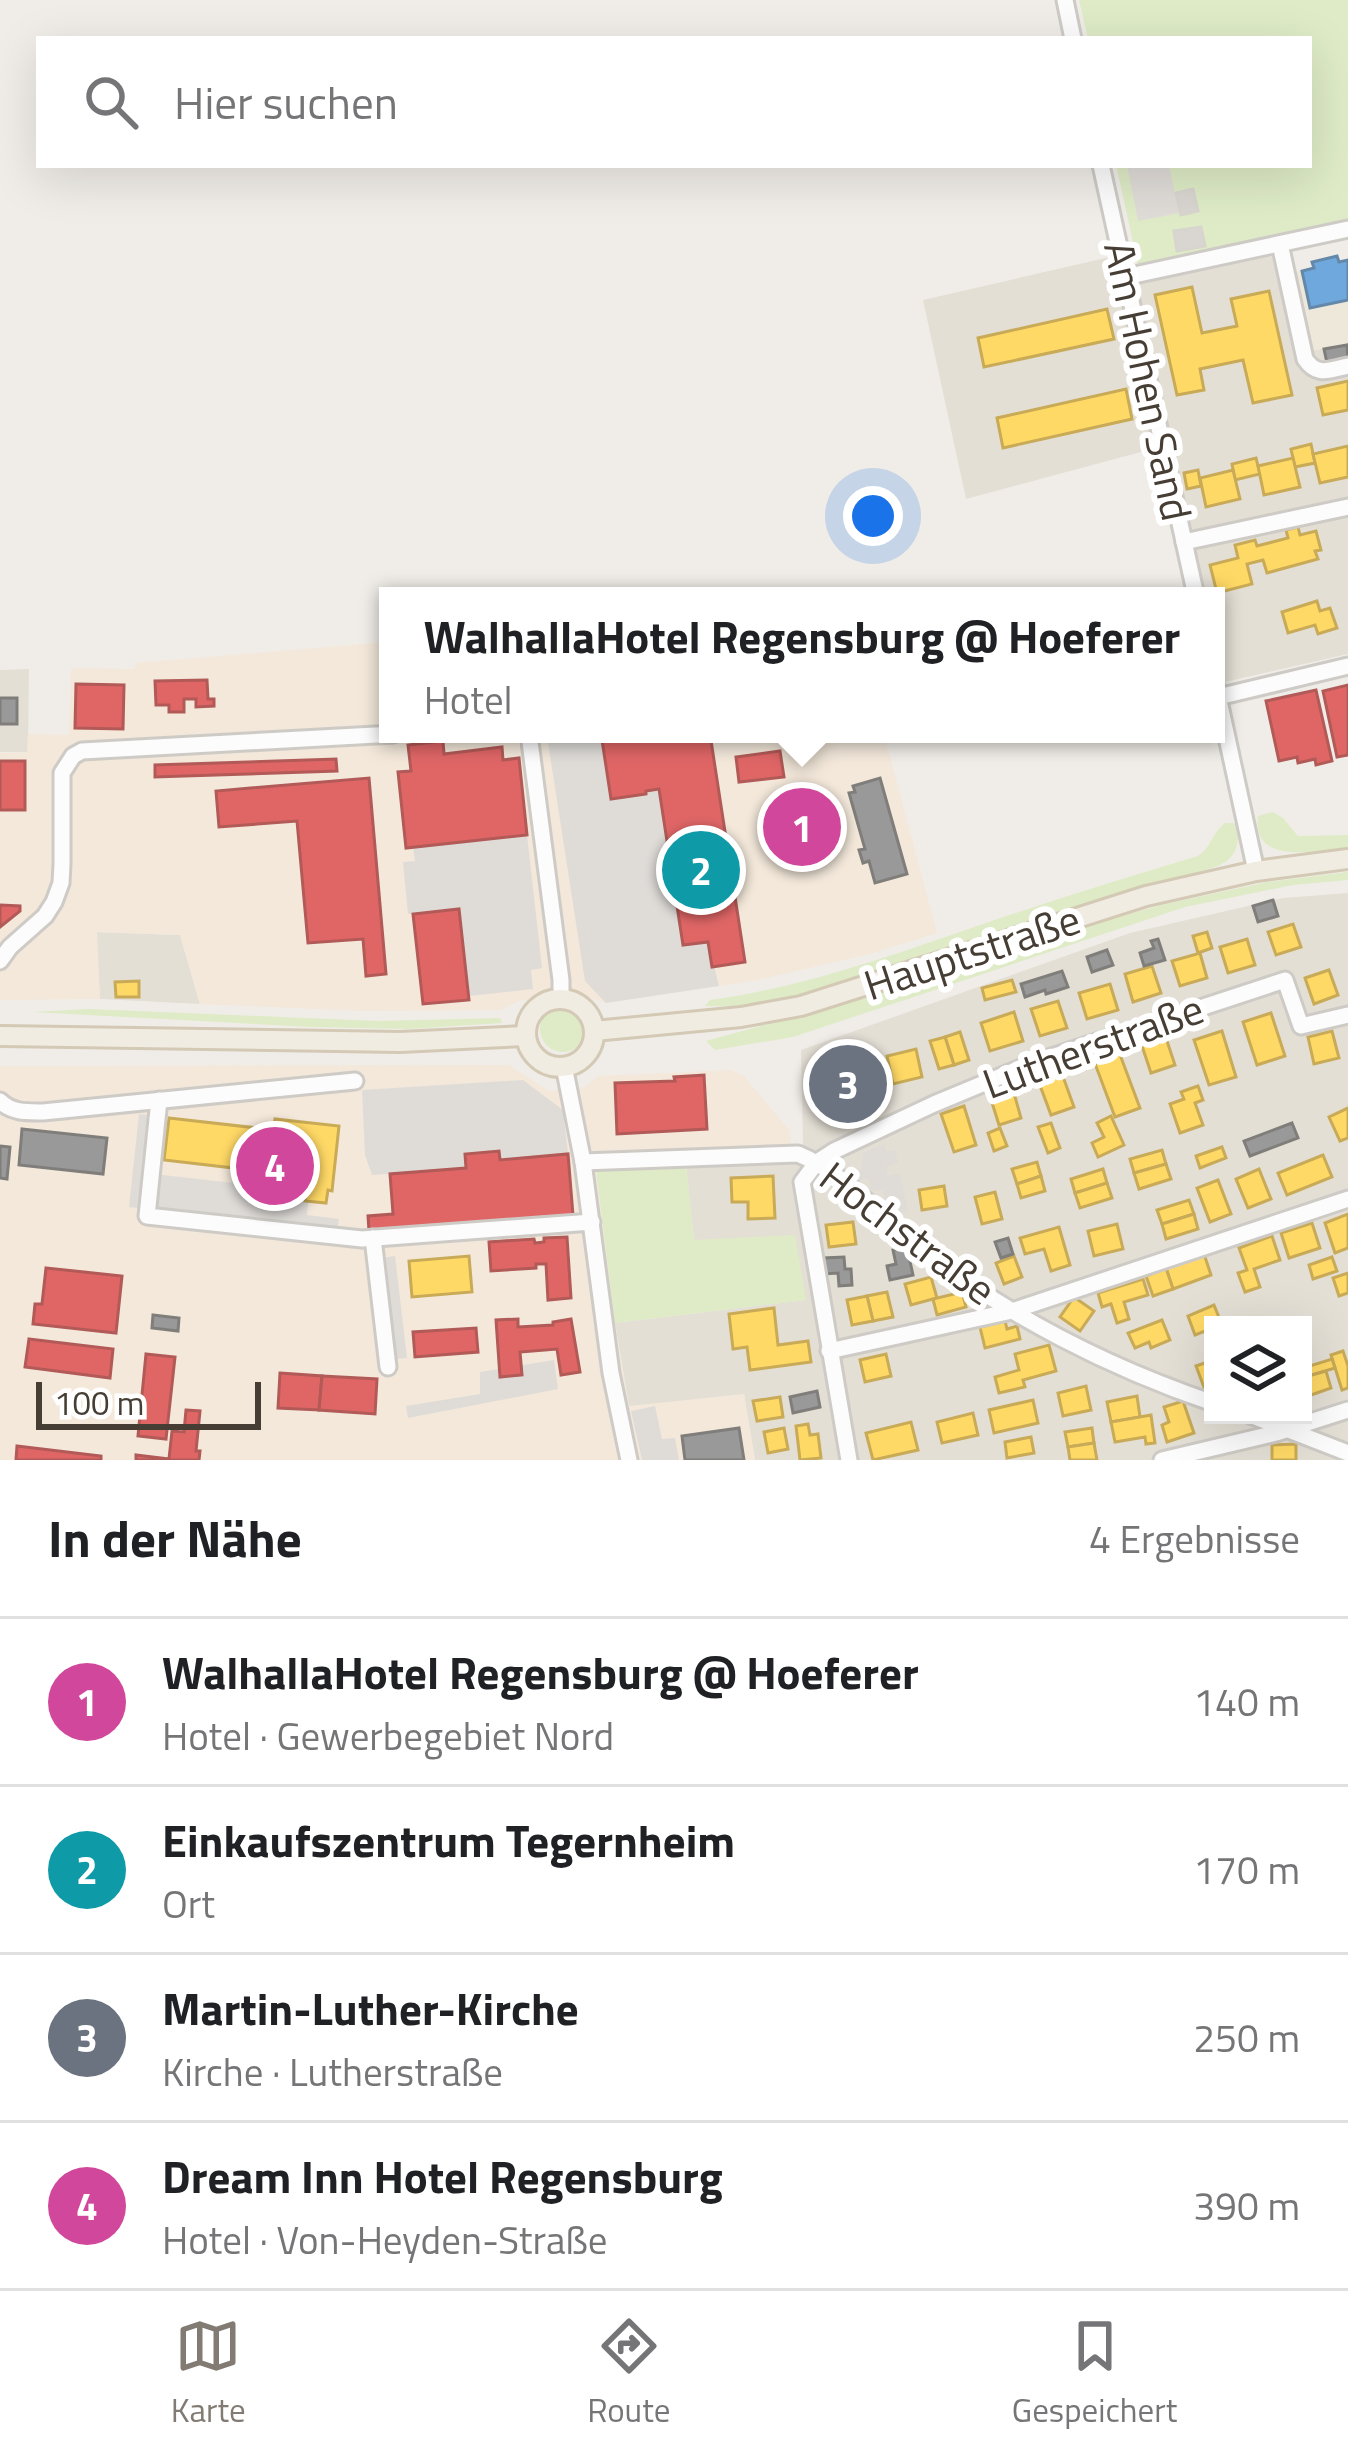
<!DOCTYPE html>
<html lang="de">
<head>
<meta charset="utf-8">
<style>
  body { margin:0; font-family:"Titillium Web",sans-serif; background:#f2f2f2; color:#202124 }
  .controls { position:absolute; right:36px; bottom:36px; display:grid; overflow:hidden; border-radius:0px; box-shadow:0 12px 48px #0002 }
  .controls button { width:108px; height:108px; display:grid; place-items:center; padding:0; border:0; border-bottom:3px solid #e0e0e0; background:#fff; color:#202124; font:60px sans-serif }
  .scale { position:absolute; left:36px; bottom:30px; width:225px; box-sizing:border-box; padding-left:12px; border:6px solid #463e34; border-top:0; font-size:33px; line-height:42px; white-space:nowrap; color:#463e34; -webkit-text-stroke:9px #fff; paint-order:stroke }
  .you { position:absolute; left:873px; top:516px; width:42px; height:42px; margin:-30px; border:9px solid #fff; border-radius:50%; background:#1a73e8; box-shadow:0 0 0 18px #1a73e833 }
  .badge { display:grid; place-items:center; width:78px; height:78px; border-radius:50%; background:#827b73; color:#fff; font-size:39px; font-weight:700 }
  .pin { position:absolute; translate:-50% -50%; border:6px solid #fff; box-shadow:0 3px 12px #0006 }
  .popup { position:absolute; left:379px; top:587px; width:846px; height:156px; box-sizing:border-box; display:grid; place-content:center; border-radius:0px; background:#fff; filter:drop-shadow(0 3px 9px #0005); font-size:39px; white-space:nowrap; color:#757577 }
  .popup b { font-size:45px; color:#202124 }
  .popup::after { content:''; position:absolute; left:50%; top:100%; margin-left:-24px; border:24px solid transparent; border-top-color:#fff }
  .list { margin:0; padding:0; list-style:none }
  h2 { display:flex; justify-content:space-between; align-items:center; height:156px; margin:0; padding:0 48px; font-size:51px }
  h2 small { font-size:39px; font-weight:400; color:#757577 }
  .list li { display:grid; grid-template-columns:78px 1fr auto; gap:36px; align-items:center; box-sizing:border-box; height:168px; padding:0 48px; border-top:3px solid #e0e0e0 }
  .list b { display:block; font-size:45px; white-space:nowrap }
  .list p { margin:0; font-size:39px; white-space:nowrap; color:#757577 }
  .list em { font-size:39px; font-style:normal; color:#757577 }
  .icon { flex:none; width:66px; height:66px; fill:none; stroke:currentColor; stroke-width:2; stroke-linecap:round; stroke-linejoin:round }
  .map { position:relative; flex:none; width:1348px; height:1460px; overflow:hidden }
  .search { position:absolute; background:#fff; box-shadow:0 12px 48px #0002; left:36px; right:36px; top:36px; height:132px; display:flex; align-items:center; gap:30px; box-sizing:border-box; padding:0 42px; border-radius:0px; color:#757577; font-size:45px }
  .sheet { height:828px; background:#fff }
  nav { display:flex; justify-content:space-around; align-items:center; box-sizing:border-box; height:168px; border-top:3px solid #e0e0e0; background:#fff; font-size:33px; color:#757577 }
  nav a { display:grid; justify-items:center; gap:6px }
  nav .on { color:#827b73 }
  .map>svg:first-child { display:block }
  .residential { fill:#e4dfd5; fill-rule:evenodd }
  .commercial { fill:#f3e8da }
  .education { fill:#eee8da }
  .green { fill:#deebc6 }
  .parking { fill:#dfdcd8 }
  .homes { fill:#ffd966; stroke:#c8aa57; stroke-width:3 }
  .shops { fill:#e06666; stroke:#b25a57; stroke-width:3 }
  .schools { fill:#6fa8dc; stroke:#6388aa; stroke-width:3 }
  .public { fill:#76a5af; stroke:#68868a; stroke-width:3 }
  .industry { fill:#999; stroke:#807e7b; stroke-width:3 }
  .building { fill:#d9d6d1; stroke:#d8d4ce; stroke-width:3 }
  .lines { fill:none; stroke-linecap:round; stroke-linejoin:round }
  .minor-casing { stroke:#cecbc6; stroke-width:21 }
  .major-casing { stroke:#d3c9b5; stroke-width:24 }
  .minor { stroke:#fdfcfc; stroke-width:15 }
  .major { stroke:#f1ece2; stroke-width:18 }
  .labels { text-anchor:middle; stroke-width:12; stroke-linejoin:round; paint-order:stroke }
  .street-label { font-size:42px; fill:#463e34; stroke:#fff }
</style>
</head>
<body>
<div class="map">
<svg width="1348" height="1460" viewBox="0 0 1348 1460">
  <rect width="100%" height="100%" fill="#f0ede8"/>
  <g class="residential">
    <path d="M1266 255 1273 257 1296 354 1348 343V654L1225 682 1216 642V596H1206L1171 444 966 499 923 300 1110 257 1116 283Z"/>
    <path d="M29 669 28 752H0V670Z"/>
    <path d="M1348 893V1460H755L744 1395 629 1407 615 1323 805 1300 694 1241 686 1164 787 1160 803 1144 801 1050 1130 933 1283 898ZM1213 1325H1303V1415H1213Z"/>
    <path d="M96 932 180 935 200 1004 100 999Z"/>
  </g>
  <g class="commercial">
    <path d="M388 642V734H884L937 933 870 954 758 980 606 1003 585 996 560 993 522 1000 500 1010 362 1011 200 1004 180 935 97 932 100 999 0 1000V753L27 752 28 734 69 735 71 668 135 669 136 663Z"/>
    <path d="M509 1065 549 1091 585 1087 598 1076 730 1070 743 1075 790 1131 791 1144 594 1155 615 1323 629 1406 744 1394 755 1460H0V1066Z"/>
  </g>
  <path class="education" d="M1337 256 1339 262 1348 260V343L1311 351 1295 272 1313 268 1312 262Z"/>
  <g class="green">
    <path d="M1079 0H1348V219L1138 265 1116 165H1309V39H1088Z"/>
    <path d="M1273 812 1283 818 1298 836 1348 835V848C1318 850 1251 867 1258 816Z"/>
    <path d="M1225 823H1233L1240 826C1238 839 1238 852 1228 860 1212 873 1153 882 1131 889 1063 911 996 933 929 956 858 980 781 1009 705 1006L710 1000C805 987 896 954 986 923 1057 899 1127 877 1198 856 1211 848 1212 833 1225 823Z"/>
    <path d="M1348 872V880L1293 885 1185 907 793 1037 715 1050 706 1041 865 997 1079 927 1166 904 1267 882Z"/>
    <circle cx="563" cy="1029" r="23"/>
    <path d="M89 1009 378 1021 500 1018 502 1023 408 1029 311 1027 32 1012Z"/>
    <path d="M686 1164 694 1240 795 1235 806 1300 615 1323 596 1170Z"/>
  </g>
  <g class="parking">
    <path d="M1127 165H1169L1179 213 1138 221Z"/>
    <path d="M558 734H601L612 799 659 789 683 945 708 942 719 986 606 1003 585 981 547 736Z"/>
    <path d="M527 835 542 968 531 970 533 989 469 996 459 909 408 914 403 862 415 861 413 847Z"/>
    <path d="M523 1080 563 1110 568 1154 500 1160 498 1151 466 1154V1168L372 1175 365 1155 362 1090Z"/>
    <path d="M139 1114 151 1115 145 1173 261 1186V1191L309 1196 307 1215 339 1219 337 1231 129 1207Z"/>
    <path d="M884 1144 887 1152 895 1150 898 1163 886 1167 888 1176 900 1173 908 1211 898 1213 893 1210 887 1212 879 1204 885 1197 882 1190H870L869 1180 864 1178 859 1182 853 1177 861 1169 863 1153Z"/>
    <path d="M395 1256 407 1358 394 1359 382 1258Z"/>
    <path d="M554 1360 558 1389 408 1418 406 1406 480 1394V1372Z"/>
    <path d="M655 1406 662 1439 675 1438 679 1460H642L631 1411Z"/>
  </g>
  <g class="homes">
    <path d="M1192 287 1202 333 1237 326 1231 299 1269 291 1292 395 1253 403 1243 360 1200 369 1204 390 1177 395 1155 295Z"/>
    <path d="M1107 309 1114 339 984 367 978 338Z"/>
    <path d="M1348 381V410L1323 415 1317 388Z"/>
    <path d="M1126 389 1132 419 1003 448 997 418Z"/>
    <path d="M1311 444 1315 463 1295 467 1291 449Z"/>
    <path d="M1348 446V477L1320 483 1313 454Z"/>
    <path d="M1256 458 1260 474 1235 480 1232 464Z"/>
    <path d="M1293 458 1300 487 1264 495 1258 466Z"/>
    <path d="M1198 470 1201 486 1187 489 1184 473Z"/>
    <path d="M1233 470 1240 499 1206 507 1200 478Z"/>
    <path d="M1298 527 1300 535 1316 531 1321 550 1315 551 1318 559 1267 573 1263 560 1247 564 1252 584 1217 593 1210 565 1238 558 1235 545 1255 540 1257 546 1288 538 1286 530Z"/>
    <path d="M1317 601 1320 611 1330 608 1337 628 1318 634 1315 625 1288 633 1282 612Z"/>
    <path d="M815 796 828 849 788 859 775 805Z"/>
    <path d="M1293 924 1301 947 1276 955 1268 932Z"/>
    <path d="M1207 932 1212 948 1198 953 1193 936Z"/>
    <path d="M1247 939 1255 965 1228 973 1220 947Z"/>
    <path d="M1200 953 1207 978 1180 986 1172 961Z"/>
    <path d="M1152 966 1161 993 1133 1002 1125 974Z"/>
    <path d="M1329 970 1338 995 1314 1004 1305 978Z"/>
    <path d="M1012 980 1016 992 985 1000 982 988Z"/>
    <path d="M139 981V997H116L115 982Z"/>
    <path d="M1110 984 1118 1010 1087 1019 1079 993Z"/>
    <path d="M1058 1001 1067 1028 1040 1036 1031 1009Z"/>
    <path d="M1014 1012 1023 1041 990 1051 981 1023Z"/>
    <path d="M1271 1013 1285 1056 1257 1065 1243 1022Z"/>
    <path d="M1222 1031 1236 1077 1209 1085 1194 1040Z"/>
    <path d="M1332 1031 1339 1058 1314 1064 1308 1037Z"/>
    <path d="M960 1032 969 1060 954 1065 945 1037Z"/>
    <path d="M1165 1035 1175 1065 1151 1073 1141 1043Z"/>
    <path d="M945 1037 954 1065 939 1069 930 1041Z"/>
    <path d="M916 1049 922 1077 893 1084 887 1056Z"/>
    <path d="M1119 1052 1140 1108 1115 1117 1094 1061Z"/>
    <path d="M1061 1071 1074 1107 1051 1115 1038 1080Z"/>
    <path d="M1012 1086 1021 1118 999 1125 989 1093Z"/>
    <path d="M1198 1086 1203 1100 1195 1103 1203 1125 1180 1133 1170 1104 1184 1099 1181 1092Z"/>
    <path d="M964 1106 976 1145 954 1152 941 1114Z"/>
    <path d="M1348 1108V1138L1340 1141 1329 1117Z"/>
    <path d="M1111 1116 1124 1145 1098 1157 1092 1143 1104 1137 1097 1123Z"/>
    <path d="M169 1118 266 1129 263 1149 271 1150 275 1119 339 1126 332 1191 328 1190 326 1203 305 1201 307 1188 267 1183 268 1172 164 1160Z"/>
    <path d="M1051 1123 1060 1148 1048 1153 1038 1127Z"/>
    <path d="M1000 1128 1007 1146 994 1151 988 1133Z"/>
    <path d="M1222 1147 1226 1158 1200 1168 1196 1156Z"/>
    <path d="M1162 1150 1166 1164 1134 1173 1130 1159Z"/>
    <path d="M1323 1155 1332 1177 1287 1195 1278 1173Z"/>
    <path d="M1037 1162 1041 1176 1017 1184 1012 1169Z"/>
    <path d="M1166 1164 1171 1179 1139 1189 1134 1173Z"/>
    <path d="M1103 1169 1107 1183 1075 1193 1071 1179Z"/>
    <path d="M1259 1169 1271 1199 1248 1208 1236 1179Z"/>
    <path d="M773 1176 775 1218 748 1219V1202H732L731 1178Z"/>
    <path d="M1041 1176 1045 1191 1021 1198 1017 1184Z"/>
    <path d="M1218 1180 1231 1214 1210 1222 1197 1188Z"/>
    <path d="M1107 1183 1112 1198 1080 1208 1075 1193Z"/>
    <path d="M944 1186 947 1206 922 1210 919 1190Z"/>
    <path d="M995 1192 1002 1219 982 1224 975 1197Z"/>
    <path d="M1189 1200 1194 1214 1162 1224 1157 1210Z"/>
    <path d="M1194 1214 1198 1229 1166 1239 1162 1224Z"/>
    <path d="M1348 1214V1248L1335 1253 1325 1223Z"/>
    <path d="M853 1222 856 1244 829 1247 826 1225Z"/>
    <path d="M1312 1223 1320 1248 1289 1258 1281 1233Z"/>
    <path d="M1117 1224 1123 1249 1094 1256 1088 1231Z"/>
    <path d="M1059 1227 1070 1265 1051 1271 1044 1249 1025 1254 1020 1238Z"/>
    <path d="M1272 1236 1280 1260 1254 1269 1260 1287 1245 1292 1238 1273 1247 1270 1239 1248Z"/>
    <path d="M1204 1254 1211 1275 1173 1289 1166 1268Z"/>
    <path d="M469 1256 472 1292 412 1297 409 1261Z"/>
    <path d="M1014 1256 1022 1277 1004 1284 996 1263Z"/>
    <path d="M1332 1257 1337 1271 1313 1279 1309 1265Z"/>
    <path d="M1166 1268 1173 1289 1153 1296 1146 1276Z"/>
    <path d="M1348 1273V1293L1339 1296 1333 1278Z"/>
    <path d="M931 1277 937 1298 911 1305 905 1284Z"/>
    <path d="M1143 1279 1148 1295 1124 1302 1129 1319 1117 1323 1111 1304 1102 1307 1098 1293Z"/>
    <path d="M887 1292 893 1317 873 1321 867 1296Z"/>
    <path d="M962 1292 966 1307 937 1315 933 1299Z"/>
    <path d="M867 1296 873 1321 852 1325 847 1300Z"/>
    <path d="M1074 1297 1094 1311 1080 1331 1060 1317Z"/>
    <path d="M1214 1305 1222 1325H1213V1328L1195 1335 1188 1316Z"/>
    <path d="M774 1308 778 1345 808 1341 811 1362 750 1370 747 1347 733 1349 729 1314Z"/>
    <path d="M1162 1320 1170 1340 1151 1348 1149 1342 1135 1348 1128 1333Z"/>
    <path d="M1005 1321 1007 1329 1017 1326 1020 1339 985 1348 980 1327Z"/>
    <path d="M1049 1345 1056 1371 1023 1380 1025 1387 999 1393 995 1377 1019 1370 1015 1354Z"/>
    <path d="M1343 1351 1348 1366V1388L1342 1390 1331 1355Z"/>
    <path d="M886 1354 891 1376 865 1382 860 1360Z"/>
    <path d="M1332 1359 1335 1368 1305 1377 1303 1368Z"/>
    <path d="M1213 1360V1387L1205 1390 1196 1366Z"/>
    <path d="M1326 1371 1331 1388 1311 1395 1305 1377Z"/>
    <path d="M1086 1386 1091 1410 1063 1416 1058 1393Z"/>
    <path d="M1137 1396 1140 1417 1111 1422 1107 1402Z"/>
    <path d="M780 1397 783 1417 757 1421 753 1401Z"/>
    <path d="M1033 1400 1038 1423 994 1433 989 1410Z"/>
    <path d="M1183 1401 1194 1433 1167 1442 1162 1425 1169 1422 1164 1407Z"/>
    <path d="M973 1413 978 1435 942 1443 937 1422Z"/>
    <path d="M1151 1415 1155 1443 1146 1444 1145 1437 1115 1442 1111 1422Z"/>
    <path d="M911 1422 918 1450 873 1460 866 1433Z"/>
    <path d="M808 1424 810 1435 818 1434 821 1458 800 1460 796 1426Z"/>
    <path d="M784 1428 788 1449 768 1453 764 1432Z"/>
    <path d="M1092 1428 1094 1443 1068 1447 1065 1432Z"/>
    <path d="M1031 1437 1034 1453 1007 1458 1005 1442Z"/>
    <path d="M1094 1443 1097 1460H1070L1068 1447Z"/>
    <path d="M1296 1444V1460H1272V1445Z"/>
  </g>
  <g class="shops">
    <path d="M207 680 208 699H214V706L196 707V699H184V712H169V705H156L155 681Z"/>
    <path d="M76 684 124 685 123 729 75 728Z"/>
    <path d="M1348 685V755L1337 757 1323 691Z"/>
    <path d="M1316 690 1332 761 1316 765 1315 759 1298 763 1297 757 1279 761 1266 701Z"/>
    <path d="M642 734H710L745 962 712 967 708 942 683 945 659 789 646 791V794L611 799 602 740Z"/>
    <path d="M443 741 444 754 502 747 503 760 519 758 527 835 406 848 398 772 411 771 408 745Z"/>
    <path d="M780 751 784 777 739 782 736 757Z"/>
    <path d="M336 759 337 771 155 777V765Z"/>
    <rect x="0" y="761" width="25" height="49"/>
    <path d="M369 778 386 974 366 976 363 939 308 943 297 821 219 827 216 791Z"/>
    <path d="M0 905 20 906V911L0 927Z"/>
    <path d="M459 909 469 1000 423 1004 413 914Z"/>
    <path d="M704 1075 707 1129 617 1134 615 1083 675 1081 674 1077Z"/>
    <path d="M499 1151 500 1160 568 1154 573 1215 369 1231 368 1216 393 1214 390 1174 466 1168 465 1154Z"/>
    <path d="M567 1237 571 1298 548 1300 546 1264H536V1268L491 1271 489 1242 534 1239 535 1243 544 1242V1238Z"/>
    <path d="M46 1268 122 1276 116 1333 33 1324 35 1304H42Z"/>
    <path d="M518 1319V1327L553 1325V1322L571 1319 580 1372 561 1375 557 1349 520 1352 522 1375 500 1377 496 1320Z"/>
    <path d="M476 1328 478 1352 415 1357 413 1332Z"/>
    <path d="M29 1339 113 1349 110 1378 25 1367Z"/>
    <path d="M146 1354 175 1357 166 1439 138 1436Z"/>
    <path d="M280 1373 322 1376 319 1410 278 1408Z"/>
    <path d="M322 1376 377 1379 375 1414 319 1410Z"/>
    <path d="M186 1410 200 1411 196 1451H200L199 1460H136V1455L169 1459 172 1431 184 1432Z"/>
    <path d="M17 1446 101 1456V1460H16Z"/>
  </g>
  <path class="schools" d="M1337 256 1339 262 1348 260V300L1310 308 1302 271 1314 268 1312 262Z"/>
  <path class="public" d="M866 1063 875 1086 831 1105 821 1082Z"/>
  <g class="industry">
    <path d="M1347 345 1348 359 1327 363 1324 349Z"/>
    <rect x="0" y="698" width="17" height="26"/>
    <path d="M880 778 907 874 875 883 869 861 863 863 859 850 865 849 849 793 855 792 853 786Z"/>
    <path d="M1273 900 1278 916 1258 922 1253 906Z"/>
    <path d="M1158 939 1165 960 1144 966 1140 953 1154 948 1151 941Z"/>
    <path d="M1107 950 1113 965 1092 972 1087 957Z"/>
    <path d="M1062 971 1068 987 1046 994 1045 990 1025 997 1021 984Z"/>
    <path d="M1292 1123 1298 1138 1250 1156 1244 1141Z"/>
    <path d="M22 1129 107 1138 103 1174 19 1165Z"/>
    <path d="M0 1146 10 1147 7 1179 0 1178Z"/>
    <path d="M1008 1238 1013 1254 1001 1258 995 1242Z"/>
    <path d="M907 1248 913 1275 890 1280 887 1266 896 1264 893 1250Z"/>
    <path d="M844 1257 845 1269H851L852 1285 839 1286 838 1273 824 1274 823 1258Z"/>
    <path d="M153 1315 179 1318 178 1331 152 1328Z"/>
    <path d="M817 1391 820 1407 793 1413 790 1397Z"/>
    <path d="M739 1428 744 1460H685L682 1436Z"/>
  </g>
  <g class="building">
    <path d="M1193 189 1198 211 1181 215 1176 193Z"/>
    <path d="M1201 227 1205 246 1177 251 1174 231Z"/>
  </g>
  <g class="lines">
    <defs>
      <g id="minor">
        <path d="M1065 0 1073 39"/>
        <path d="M1101 165 1196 596"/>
        <path d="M1280 244 1305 359C1317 377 1329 370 1348 366"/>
        <path d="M1125 277 1348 229"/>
        <path d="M1184 542 1348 507"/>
        <path d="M1216 687 1256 871"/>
        <path d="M1218 697 1348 666"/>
        <path d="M529 734 561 980V999"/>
        <path d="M0 961 10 947 45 916 54 902 61 883 62 864V773L73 756 82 751 394 734"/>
        <path d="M564 1066 583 1162 611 1373 629 1460"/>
        <path d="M159 1100 147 1216 362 1239 592 1222"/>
        <path d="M0 1101C12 1113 27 1112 43 1112L355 1081"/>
        <path d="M583 1162 798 1154C847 1174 880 1218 921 1249 1008 1316 1110 1368 1213 1403"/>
        <path d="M373 1238 388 1367"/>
        <path d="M829 1351 1012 1311 1348 1199"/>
        <path d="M1250 1415 1348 1453"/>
        <path d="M849 1460 802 1182 817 1162 834 1151 934 1104 1033 1063 1285 980 1301 1026 1348 1015"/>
        <path d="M1162 1460 1276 1433 1348 1410"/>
      </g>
      <g id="major">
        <circle cx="560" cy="1033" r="34"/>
        <path d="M594 1031 741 1017 801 1006 1146 896 1256 871 1348 859"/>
        <path d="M0 1036 400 1042 526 1036"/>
      </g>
    </defs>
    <use href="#minor" class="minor-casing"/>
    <use href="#major" class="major-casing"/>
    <use href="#minor" class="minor"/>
    <use href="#major" class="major"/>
  </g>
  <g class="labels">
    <g class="street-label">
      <text transform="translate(1148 381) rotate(78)" y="15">Am Hohen Sand</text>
      <text transform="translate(972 952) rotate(-18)" y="15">Hauptstraße</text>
      <text transform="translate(1093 1046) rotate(-20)" y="15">Lutherstraße</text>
      <text transform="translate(908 1233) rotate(37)" y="15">Hochstraße</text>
    </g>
  </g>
</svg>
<div class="controls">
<button><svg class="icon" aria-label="layers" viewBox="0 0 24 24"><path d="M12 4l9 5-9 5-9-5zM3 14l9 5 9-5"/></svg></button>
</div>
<div class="scale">100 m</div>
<div class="you"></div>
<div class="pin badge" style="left:802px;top:827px;background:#d1479c">1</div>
<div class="popup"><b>WalhallaHotel Regensburg @ Hoeferer</b>Hotel</div>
<div class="pin badge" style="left:701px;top:870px;background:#0f9aa8">2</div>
<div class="pin badge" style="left:848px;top:1084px;background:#6b7280">3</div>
<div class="pin badge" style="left:275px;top:1166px;background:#d1479c">4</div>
<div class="search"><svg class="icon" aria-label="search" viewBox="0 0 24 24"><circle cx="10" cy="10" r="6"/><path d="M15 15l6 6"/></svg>Hier suchen</div>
</div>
<section class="sheet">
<h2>In der Nähe<small>4 Ergebnisse</small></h2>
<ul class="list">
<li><span class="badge" style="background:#d1479c">1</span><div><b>WalhallaHotel Regensburg @ Hoeferer</b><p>Hotel · Gewerbegebiet Nord</p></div><em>140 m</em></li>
<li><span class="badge" style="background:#0f9aa8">2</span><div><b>Einkaufszentrum Tegernheim</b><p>Ort</p></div><em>170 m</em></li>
<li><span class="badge" style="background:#6b7280">3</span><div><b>Martin-Luther-Kirche</b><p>Kirche · Lutherstraße</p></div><em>250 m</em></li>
<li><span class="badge" style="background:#d1479c">4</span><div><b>Dream Inn Hotel Regensburg</b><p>Hotel · Von-Heyden-Straße</p></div><em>390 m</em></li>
</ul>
</section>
<nav>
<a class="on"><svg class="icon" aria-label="map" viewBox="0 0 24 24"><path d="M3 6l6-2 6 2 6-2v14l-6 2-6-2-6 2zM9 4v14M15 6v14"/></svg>Karte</a>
<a><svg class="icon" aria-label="directions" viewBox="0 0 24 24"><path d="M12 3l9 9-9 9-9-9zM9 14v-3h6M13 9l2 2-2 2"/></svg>Route</a>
<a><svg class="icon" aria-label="saved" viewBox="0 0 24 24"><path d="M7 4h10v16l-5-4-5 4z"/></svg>Gespeichert</a>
</nav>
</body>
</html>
